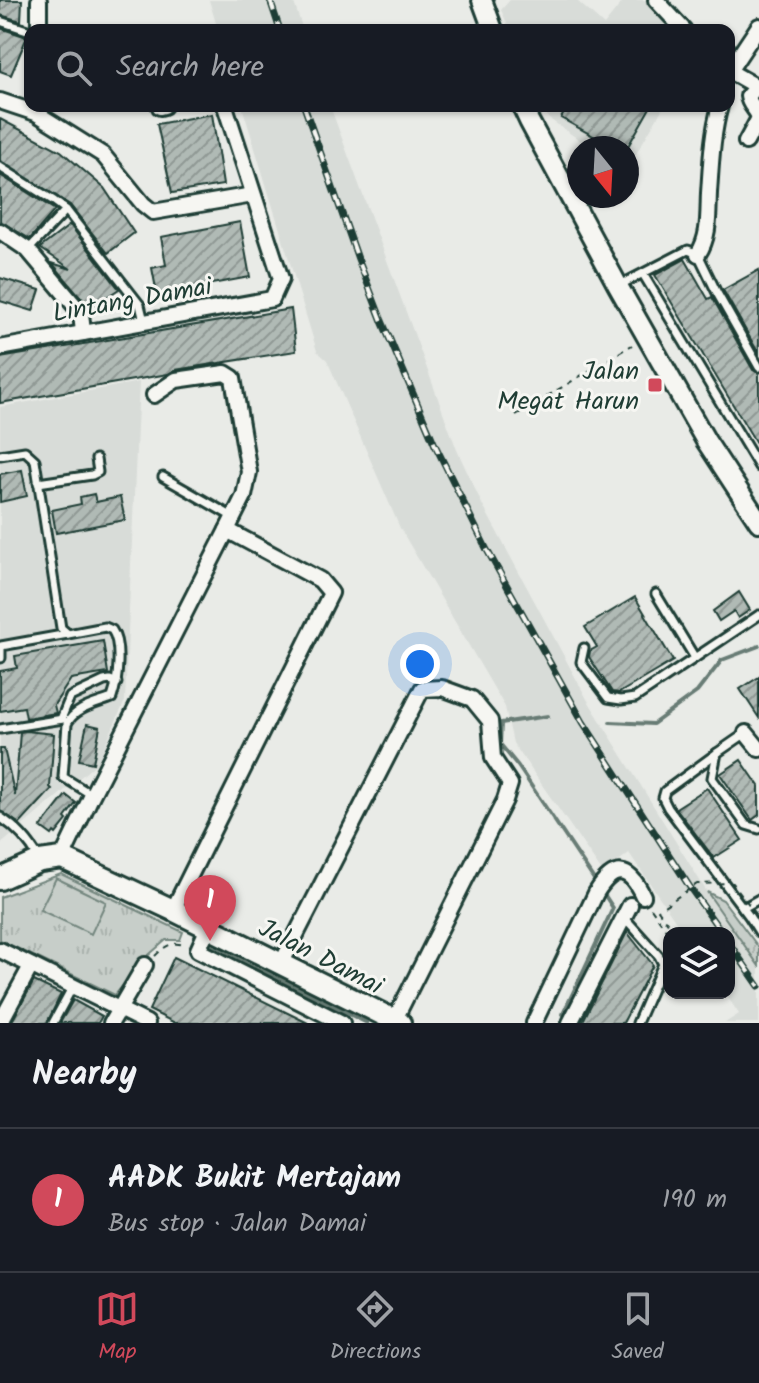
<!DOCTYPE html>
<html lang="en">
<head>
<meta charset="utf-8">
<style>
  body { margin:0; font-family:Kalam,sans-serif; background:#20242c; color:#f1f3f6 }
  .controls { position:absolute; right:24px; bottom:24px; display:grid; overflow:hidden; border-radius:16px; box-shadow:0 2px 6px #0004 }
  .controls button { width:72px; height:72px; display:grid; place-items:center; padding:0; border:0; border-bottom:2px solid #363941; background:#171b24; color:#f1f3f6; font:40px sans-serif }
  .compass { position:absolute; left:567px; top:136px; width:72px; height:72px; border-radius:50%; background:#171b24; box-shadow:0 2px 6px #0004; rotate:162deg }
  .you { position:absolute; left:420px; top:664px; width:28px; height:28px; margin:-20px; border:6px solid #fff; border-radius:50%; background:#1a73e8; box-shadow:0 0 0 12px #1a73e833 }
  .badge { display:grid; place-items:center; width:52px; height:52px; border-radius:50%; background:#d1495b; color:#fff; font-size:26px; font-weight:700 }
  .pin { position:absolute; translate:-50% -66px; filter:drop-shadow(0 2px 4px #0008) }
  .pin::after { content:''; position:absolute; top:42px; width:28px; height:24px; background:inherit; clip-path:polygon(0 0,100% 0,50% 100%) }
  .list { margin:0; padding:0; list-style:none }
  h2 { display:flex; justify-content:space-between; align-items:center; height:104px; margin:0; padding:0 32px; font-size:34px }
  h2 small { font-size:26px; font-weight:400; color:#9ea1a6 }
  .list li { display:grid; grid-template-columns:52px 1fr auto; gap:24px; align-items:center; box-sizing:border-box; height:144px; padding:0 32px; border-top:2px solid #363941 }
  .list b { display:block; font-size:30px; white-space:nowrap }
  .list p { margin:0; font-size:26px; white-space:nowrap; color:#9ea1a6 }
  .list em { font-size:26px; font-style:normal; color:#9ea1a6 }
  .icon { flex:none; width:44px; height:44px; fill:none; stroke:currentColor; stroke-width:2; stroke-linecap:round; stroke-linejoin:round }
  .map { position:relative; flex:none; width:759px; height:1023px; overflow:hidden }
  .search { position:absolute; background:#171b24; box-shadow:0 2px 6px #0004; left:24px; right:24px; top:24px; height:88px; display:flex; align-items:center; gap:20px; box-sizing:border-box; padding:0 28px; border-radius:16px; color:#9ea1a6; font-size:30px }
  .sheet { height:248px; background:#171b24 }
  nav { display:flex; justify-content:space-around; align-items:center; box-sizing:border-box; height:112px; border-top:2px solid #363941; background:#171b24; font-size:22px; color:#9ea1a6 }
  nav a { display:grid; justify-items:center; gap:4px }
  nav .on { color:#d1495b }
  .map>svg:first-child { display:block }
  .built { fill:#d8dcd8 }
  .grass { fill:url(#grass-tufts); stroke:#73867e; stroke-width:2 }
  .pitch { fill:#c7cec9; stroke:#73867e; stroke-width:2 }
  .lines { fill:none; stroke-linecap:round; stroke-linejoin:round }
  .stream { stroke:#687c75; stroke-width:4 }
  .building { fill:url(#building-hatch); stroke:#1f3d34; stroke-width:2 }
  .service-casing { stroke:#1f3d34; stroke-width:13 }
  .minor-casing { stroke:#1f3d34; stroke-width:20 }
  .tertiary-casing { stroke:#1f3d34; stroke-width:24 }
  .secondary-casing { stroke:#1f3d34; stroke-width:26 }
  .path { stroke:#1f3d34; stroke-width:2; stroke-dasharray:6 6; stroke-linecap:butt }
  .service { stroke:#f6f6f2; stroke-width:7 }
  .minor { stroke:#f6f6f2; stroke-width:14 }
  .tertiary { stroke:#f6f6f2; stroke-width:18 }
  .secondary { stroke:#f6f6f2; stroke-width:20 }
  .rail-casing { stroke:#1f3d34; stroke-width:7 }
  .rail { stroke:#f6f6f2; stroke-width:4; stroke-dasharray:12; stroke-linecap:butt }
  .path-bridge { stroke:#1f3d34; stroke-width:2; stroke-dasharray:6 6; stroke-linecap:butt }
  .poi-dot { fill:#d1495b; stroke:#f6f6f2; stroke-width:3 }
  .labels { text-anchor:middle; stroke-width:6; stroke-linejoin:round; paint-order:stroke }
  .street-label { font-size:26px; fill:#1f3d34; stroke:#f6f6f2 }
  .poi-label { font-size:26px; fill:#1f3d34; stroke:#f6f6f2; text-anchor:end }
</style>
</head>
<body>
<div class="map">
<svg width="759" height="1023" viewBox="0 0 759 1023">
  <defs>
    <pattern id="grass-tufts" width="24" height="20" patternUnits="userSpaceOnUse" patternTransform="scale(2)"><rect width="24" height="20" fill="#c7cec9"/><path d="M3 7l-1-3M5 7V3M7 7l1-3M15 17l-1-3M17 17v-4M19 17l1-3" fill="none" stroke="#aab2ad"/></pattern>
    <pattern id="building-hatch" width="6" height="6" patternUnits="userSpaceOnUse" patternTransform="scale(2)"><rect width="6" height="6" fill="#b0bab5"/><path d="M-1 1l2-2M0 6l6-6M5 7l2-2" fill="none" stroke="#8f9894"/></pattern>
  </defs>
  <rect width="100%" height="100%" fill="#e9ebe7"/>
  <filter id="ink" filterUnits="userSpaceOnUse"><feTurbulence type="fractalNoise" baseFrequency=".0125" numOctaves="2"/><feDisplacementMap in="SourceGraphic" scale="16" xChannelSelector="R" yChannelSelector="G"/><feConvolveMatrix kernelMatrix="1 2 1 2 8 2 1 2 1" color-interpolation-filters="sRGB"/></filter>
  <g filter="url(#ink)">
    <g class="built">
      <path d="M209 0H293L303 30H218Z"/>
      <path d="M510 0H576L604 25 624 0H650L678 30H510L501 10Z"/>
      <path d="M242 106H330L457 450 482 504 587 699 707 892 759 966V1023H725L739 1014 725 993H729V933H684L629 853 603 873 513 743 505 707 400 528 327 360 317 351Z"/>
      <path d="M543 106H664L627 169V148H591L548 118Z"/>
      <path d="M139 382 125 701 97 763 0 845V407Z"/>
    </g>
    <g class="grass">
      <path d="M61 874 183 932 180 940H166L143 960 115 995 0 940V897Z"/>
      <path d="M707 892 723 900 759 948V966Z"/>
    </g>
    <path class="pitch" d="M56 878 106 902 91 934 40 910Z"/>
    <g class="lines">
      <g class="stream">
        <path d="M548 716 501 723 500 744 518 766 595 881"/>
        <path d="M610 722 653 724 697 692 722 660 759 646"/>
        <path d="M212 944 367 1023"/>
        <path d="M563 1014 613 908 602 891"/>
      </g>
    </g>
    <g class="building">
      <path d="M0 0H22L21 21 0 15Z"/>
      <path d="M0 28 27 37 11 75 0 71Z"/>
      <path d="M568 106H651L627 148H615L561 118Z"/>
      <path d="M212 114 223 185 172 193 157 124Z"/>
      <path d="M0 119 61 151 104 188 134 233 108 253 70 205 0 161Z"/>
      <path d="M0 175 55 210 30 239 0 221Z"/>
      <path d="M240 222 250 277 157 294 152 268 166 265 161 237Z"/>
      <path d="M70 225 119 289 90 308 52 263 71 269 40 248Z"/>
      <path d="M685 259 708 299 712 297 753 370 759 373V448L655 275Z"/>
      <path d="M759 270V354L723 290Z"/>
      <path d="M0 278 40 290 33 311 0 301Z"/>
      <path d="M291 309 296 351 175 370 168 374 0 403V358Z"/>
      <path d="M22 470 27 496 0 502V474Z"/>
      <path d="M94 494 96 502 120 497 125 520 56 533 52 510 81 504 80 497Z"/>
      <path d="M739 592 750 610 738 618 734 611 719 621 713 611Z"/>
      <path d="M635 597 673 661 619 693 612 692 589 657 590 651 597 647 585 627Z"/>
      <path d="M103 641 108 673 71 679 54 705 56 713 26 718 24 707 0 711V671L17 668 15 656Z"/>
      <path d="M759 677V718L740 689Z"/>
      <path d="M87 724 100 727 93 763 79 760Z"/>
      <path d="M26 731 54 734 50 787 52 789 20 824 0 811V749H4L15 796 20 732Z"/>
      <path d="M741 760 759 786V815L752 820 720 774Z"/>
      <path d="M707 788 742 840 714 858 676 808Z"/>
      <path d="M66 795 76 803 65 818 67 820 56 834 54 832 52 835 41 827Z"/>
      <path d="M627 932 653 965 623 1023H582Z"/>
      <path d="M174 957 308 1023H175L149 1010Z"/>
      <path d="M34 981 61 994 47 1023H11Z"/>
      <path d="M73 1000 102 1016 98 1023H60Z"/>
    </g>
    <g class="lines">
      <defs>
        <g id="service">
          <path d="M0 21 30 31"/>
          <path d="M0 167 54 201 66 210 140 305 144 321"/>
          <path d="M29 249 66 210"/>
          <path d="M643 274 759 467"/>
          <path d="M620 285 688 250 698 254 717 293 759 367"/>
          <path d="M0 455 25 451 35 460 61 628 68 634 105 627 112 630C122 644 118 681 112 698 97 704 74 708 67 724L63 777 92 795"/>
          <path d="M163 477 233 517"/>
          <path d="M38 483 92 475 98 472 96 459"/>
          <path d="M656 594 695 658"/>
          <path d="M584 648 581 662 608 698 621 700 635 698 759 615"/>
          <path d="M1 658V646L68 634"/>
          <path d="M61 719 70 697 104 681 110 680 117 683"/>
          <path d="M0 729 63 719"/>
          <path d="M746 733 717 753 712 778 746 825 759 829"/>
          <path d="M717 753 665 791 663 798 668 808 749 916 759 932"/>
          <path d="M0 817C17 828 29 841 39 859"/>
          <path d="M743 908 759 899"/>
          <path d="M624 917 659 956 663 964 637 1023"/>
          <path d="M53 1023 73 986"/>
        </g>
        <g id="minor">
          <path d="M656 0 684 30"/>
          <path d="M39 30V0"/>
          <path d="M729 71 759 26"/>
          <path d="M729 71 759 88"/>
          <path d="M756 87 748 96C749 106 757 109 759 118"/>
          <path d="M0 101 36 113 103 155 143 204 153 212 253 195"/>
          <path d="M160 107 164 106"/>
          <path d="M746 142 759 118"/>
          <path d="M0 231 28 250 81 313 83 333"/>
          <path d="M698 254C710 236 708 214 709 193 711 164 712 134 720 106"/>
          <path d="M0 348 272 299 281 279 225 106"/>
          <path d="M746 733 759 749"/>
          <path d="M62 858 92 795 227 530 244 496 249 472 233 378 225 373 176 380 154 395"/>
          <path d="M173 910 331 593 320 580 227 530"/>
          <path d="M208 928 198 950 342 1023"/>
          <path d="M0 950 147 1023"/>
          <path d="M281 964 422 689 442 688 472 699 490 721 493 758 510 784 505 800 394 1021"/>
          <path d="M0 1023 31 966"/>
          <path d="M111 1023 145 965"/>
          <path d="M534 1023 596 893C614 864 629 866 643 896"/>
          <path d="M570 1023 630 905"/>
        </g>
        <g id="tertiary">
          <path d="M482 0 493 30"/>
          <path d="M522 106 529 121 618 286 706 441 759 522"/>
        </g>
        <path id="secondary" d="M0 879 40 861 62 858 173 910 400 1023"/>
      </defs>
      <use href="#service" class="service-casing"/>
      <use href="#minor" class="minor-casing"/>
      <use href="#tertiary" class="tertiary-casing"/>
      <use href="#secondary" class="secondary-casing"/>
      <g class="path">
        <path d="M516 415 632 345"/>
        <path d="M651 908 669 934"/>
        <path d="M155 956C164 947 171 941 184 945"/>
      </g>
      <use href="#service" class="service"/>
      <use href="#minor" class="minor"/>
      <use href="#tertiary" class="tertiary"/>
      <use href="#secondary" class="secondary"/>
      <defs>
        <g id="rail">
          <path d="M270 0 280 30"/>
          <path d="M304 106 358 259 382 321 435 445 487 550 583 722 693 892 722 933"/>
          <path d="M729 943 759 986"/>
        </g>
      </defs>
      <use href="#rail" class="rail-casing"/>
      <use href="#rail" class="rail"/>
      <path class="path-bridge" d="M675 933 658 910 697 884 733 883 759 918"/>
    </g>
  </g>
  <rect class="poi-dot" x="647" y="377" width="16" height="16" rx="4"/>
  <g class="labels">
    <g class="street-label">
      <text transform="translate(132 299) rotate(-10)" y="9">Lintang Damai</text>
      <text transform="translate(321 956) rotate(27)" y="9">Jalan Damai</text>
    </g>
    <g class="poi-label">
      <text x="639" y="379">Jalan<tspan x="639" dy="30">Megat Harun</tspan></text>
    </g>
  </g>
</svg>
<div class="controls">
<button><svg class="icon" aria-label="layers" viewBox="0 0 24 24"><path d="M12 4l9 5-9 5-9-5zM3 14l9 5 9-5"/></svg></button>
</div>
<svg class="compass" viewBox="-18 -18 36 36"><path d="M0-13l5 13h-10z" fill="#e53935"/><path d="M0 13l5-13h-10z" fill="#9ea1a6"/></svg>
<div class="you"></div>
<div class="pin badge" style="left:210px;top:941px">1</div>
<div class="search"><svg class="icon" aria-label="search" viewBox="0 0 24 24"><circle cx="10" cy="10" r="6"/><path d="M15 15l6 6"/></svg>Search here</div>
</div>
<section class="sheet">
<h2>Nearby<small></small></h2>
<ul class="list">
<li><span class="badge">1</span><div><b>AADK Bukit Mertajam</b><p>Bus stop · Jalan Damai</p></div><em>190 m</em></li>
</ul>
</section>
<nav>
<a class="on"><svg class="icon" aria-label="map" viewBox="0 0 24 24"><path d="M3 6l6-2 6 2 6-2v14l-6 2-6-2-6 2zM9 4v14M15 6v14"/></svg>Map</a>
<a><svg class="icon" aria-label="directions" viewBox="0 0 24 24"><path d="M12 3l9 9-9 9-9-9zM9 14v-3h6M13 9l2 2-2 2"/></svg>Directions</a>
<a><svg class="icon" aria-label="saved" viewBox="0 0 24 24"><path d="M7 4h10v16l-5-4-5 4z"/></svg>Saved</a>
</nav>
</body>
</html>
